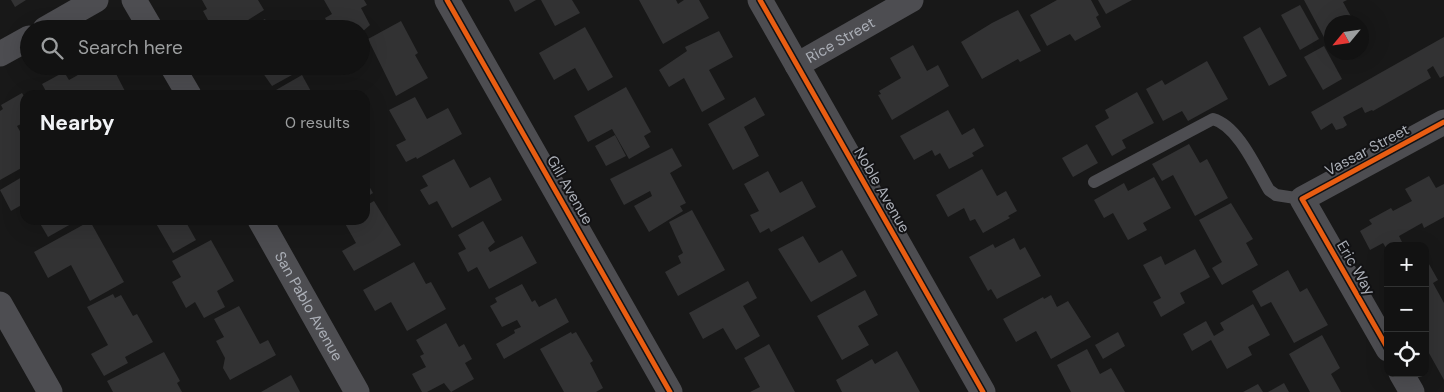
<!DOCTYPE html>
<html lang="en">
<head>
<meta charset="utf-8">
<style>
  body { margin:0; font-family:"DM Sans",sans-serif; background:#1f2020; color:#f1f3f6 }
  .controls { position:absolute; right:15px; bottom:15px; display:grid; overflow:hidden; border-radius:10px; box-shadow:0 5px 20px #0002 }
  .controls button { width:45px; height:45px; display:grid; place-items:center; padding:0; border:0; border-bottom:1px solid #313232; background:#121212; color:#f1f3f6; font:25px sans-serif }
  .compass { position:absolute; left:1324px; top:15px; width:45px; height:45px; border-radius:50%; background:#121212; box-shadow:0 5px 20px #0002; rotate:241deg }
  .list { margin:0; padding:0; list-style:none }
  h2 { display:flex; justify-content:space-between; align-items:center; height:65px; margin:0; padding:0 20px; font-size:21px }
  h2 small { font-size:16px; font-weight:400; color:#9c9e9f }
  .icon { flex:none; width:28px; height:28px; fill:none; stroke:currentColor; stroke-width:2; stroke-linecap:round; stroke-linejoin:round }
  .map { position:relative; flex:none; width:1444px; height:392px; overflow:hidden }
  .search { position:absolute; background:#121212; box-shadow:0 5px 20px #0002; left:20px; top:20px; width:350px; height:55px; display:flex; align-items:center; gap:12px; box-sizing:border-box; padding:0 18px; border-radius:28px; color:#9c9e9f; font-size:19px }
  .panel { position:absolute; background:#121212; box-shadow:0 5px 20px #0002; left:20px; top:90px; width:350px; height:135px; border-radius:15px }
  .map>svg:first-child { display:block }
  .building { fill:#323233 }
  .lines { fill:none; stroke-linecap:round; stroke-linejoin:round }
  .lane { stroke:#4d4d51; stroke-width:12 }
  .street { stroke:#4d4d51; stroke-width:25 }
  .cycleway-casing { stroke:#121214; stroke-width:8 }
  .cycleway { stroke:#e95d12; stroke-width:5 }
  .labels { text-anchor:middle; stroke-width:4; stroke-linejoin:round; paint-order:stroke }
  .street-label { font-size:15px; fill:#abafb7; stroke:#121214 }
</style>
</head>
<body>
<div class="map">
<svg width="1444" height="392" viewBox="0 0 1444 392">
  <rect width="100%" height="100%" fill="#181818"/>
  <g class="building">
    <path d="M11 0H26L15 7Z"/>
    <path d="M202 0H258L264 10 234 29H213L203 11 207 9Z"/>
    <path d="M324 0H364L367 5 361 8 370 25 362 32 361 29H331L325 18 332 14Z"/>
    <path d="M509 0H536L515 12Z"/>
    <path d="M541 0H572L580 13 555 26Z"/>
    <path d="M639 0H676L678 4 684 0H699L709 18 663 44Z"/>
    <path d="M1057 0H1091L1099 15 1096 17 1101 27 1075 41 1070 34 1047 46 1030 15Z"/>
    <path d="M1098 0H1132L1106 14Z"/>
    <path d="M1304 0H1347L1343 2 1354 22H1332V38L1326 41Z"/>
    <path d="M1300 5 1319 39 1300 50 1281 15Z"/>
    <path d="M1018 10 1041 51 1020 62 1018 59 982 79 961 42 992 23Z"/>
    <path d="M265 19 269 26 278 21 282 29H246Z"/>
    <path d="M401 21 418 53 415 55 428 78 396 96 368 39Z"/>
    <path d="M585 27 613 77 588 91 575 68 554 80 539 53Z"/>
    <path d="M1260 27 1287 76 1269 86 1243 37Z"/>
    <path d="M719 31 733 57 709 70 725 99 702 112 684 78 669 87 659 70 687 51 685 47Z"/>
    <path d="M1444 37V76L1440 78 1433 66 1427 70 1431 78 1373 111 1372 110 1365 113 1362 107 1343 117 1347 125 1343 128 1336 130 1332 123 1321 130 1311 112Z"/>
    <path d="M913 45 927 71 938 65 949 86 892 120 878 95 881 94 879 91 901 78 890 58Z"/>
    <path d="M1324 46 1342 79 1323 90 1304 57Z"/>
    <path d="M1207 61 1228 99 1188 121 1182 111 1163 121 1146 89 1162 80 1165 85Z"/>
    <path d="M94 66H108L110 70 113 68 127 95H48L42 84 64 72 69 80Z"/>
    <path d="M258 66H298L301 70 272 86Z"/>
    <path d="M302 75 313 95H279L276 90Z"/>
    <path d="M626 87 651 132 644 136 650 147 629 159 612 129 588 142 574 116Z"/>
    <path d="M1137 92 1154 123 1122 140 1126 148 1112 156 1095 126 1109 118 1105 110Z"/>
    <path d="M22 93 25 98V122L17 126 25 140V166L0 180V111L3 109 1 105Z"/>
    <path d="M415 97 427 119 448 108 462 134 417 159 416 157 406 162 396 145 406 140 389 110Z"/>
    <path d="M755 97 765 115 744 127 759 156 733 170 708 124Z"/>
    <path d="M948 110 962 135 974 128 984 146 972 153 974 156 949 169 940 153 935 156 932 150 914 160 900 136Z"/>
    <path d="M615 135 626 156 606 166 595 146Z"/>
    <path d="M1087 144 1098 163 1073 177 1062 158Z"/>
    <path d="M1189 144 1200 163 1207 159 1228 198 1195 216 1173 175 1162 181 1152 164Z"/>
    <path d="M672 148 682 166 670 173 686 203 680 206 683 211 649 232 634 206 652 196 650 191 624 205 610 179Z"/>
    <path d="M454 159 470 188 490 177 502 200 452 228 437 201 429 205 420 190 428 186 422 176Z"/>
    <path d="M982 169 997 196 1006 191 1017 211 1008 216 1010 218 983 233 975 219 970 221 964 208 948 217 936 195Z"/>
    <path d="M768 171 780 193 802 181 816 207 771 232 769 228 760 233 750 215 759 211 744 184Z"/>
    <path d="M1429 176 1436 188 1444 184V217L1424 228 1422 223 1399 236 1402 242 1395 246H1388V251L1383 243 1370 250 1360 231 1372 224 1369 220 1391 208 1393 211 1412 201 1405 189Z"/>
    <path d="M22 177 25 182V203L11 211 0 190Z"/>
    <path d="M1154 177 1171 208 1143 223 1147 230 1128 240 1113 213 1104 218 1094 200 1124 183 1128 191Z"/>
    <path d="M365 179 373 193 365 198Z"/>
    <path d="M374 201 401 245 354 271 342 251 356 243 343 220H365V206Z"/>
    <path d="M1231 203 1253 239 1246 243 1258 265 1222 285 1212 268 1222 262 1199 220Z"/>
    <path d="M692 210 725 270 678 296 665 272 681 263 678 256 683 253 669 222Z"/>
    <path d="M38 220H78L48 237Z"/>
    <path d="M154 220H195L187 224 196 240 173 253Z"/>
    <path d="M90 221 124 282 90 301 71 265 48 278 34 252Z"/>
    <path d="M483 221 495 242 488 248 490 252 522 236 537 263 489 289 477 267 468 272 458 253 466 249 458 235Z"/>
    <path d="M803 236 819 263 842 250 857 276 811 302 778 249Z"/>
    <path d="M1014 238 1020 250 1025 247 1041 276 997 299 991 289 988 291 969 257 993 244 995 248Z"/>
    <path d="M211 240 234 281 217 291 225 307 204 318 195 302 186 308 172 282 181 277 172 261Z"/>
    <path d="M1195 249 1210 277 1180 293 1185 303 1161 317 1153 302 1161 298 1143 265 1161 256 1165 265Z"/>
    <path d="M1425 257 1438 280 1433 283 1444 303V380L1425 346 1427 344 1425 340Z"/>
    <path d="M414 262 426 284 431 282 446 309 407 331 391 302 375 311 363 290Z"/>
    <path d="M1288 270 1300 292 1307 288 1328 325 1294 343 1271 302 1261 307 1252 291Z"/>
    <path d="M748 281 757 298 743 306 760 336 736 350 723 328 703 339 689 313Z"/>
    <path d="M522 284 532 302 535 300 539 307 556 298 569 322 504 359 496 344 515 333 514 330 521 327 517 320 502 327 490 306 497 302 495 298Z"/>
    <path d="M865 290 878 315 858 326 869 345 842 360 817 316Z"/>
    <path d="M113 294 115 298 121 295 133 316 137 314 153 342 125 357 128 363 104 376 91 354 108 345 87 307Z"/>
    <path d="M1051 295 1057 307 1068 301 1091 337 1051 359 1036 331 1016 342 1003 319 1043 297 1044 299Z"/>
    <path d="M1253 304 1270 335 1248 347 1252 355 1227 369 1211 340 1192 351 1183 334 1206 321 1214 336 1224 330 1220 323Z"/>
    <path d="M239 306 260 344 268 340 276 355 230 380 223 368 225 358 216 341 224 337 214 319Z"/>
    <path d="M446 323 459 347 464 344 472 359 465 363 474 379 451 392 444 383 427 392H422L412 374 426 367 420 356 424 354 416 340Z"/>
    <path d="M571 332 572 334 576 332 593 361 590 363 603 388 596 392H564L540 349Z"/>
    <path d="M1118 332 1125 346 1103 359 1095 345Z"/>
    <path d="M1322 335 1340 368 1331 374 1341 392H1310L1289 354Z"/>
    <path d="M769 344 795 392H750L760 387 744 358Z"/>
    <path d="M1087 349 1100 374 1111 368 1125 392H1071L1057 365Z"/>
    <path d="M897 351 920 392H842L836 380 872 359 875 364Z"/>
    <path d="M164 352 180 381 177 383 182 392H113L107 381Z"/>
    <path d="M291 375 300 392H261Z"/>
    <path d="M1284 383 1289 392H1268Z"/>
    <path d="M1258 384 1263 392H1243Z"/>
  </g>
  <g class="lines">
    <path class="lane" d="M1094 182 1213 119C1238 126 1256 168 1269 190L1276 195 1302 199"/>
    <g class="street">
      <path d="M134 0 151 29"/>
      <path d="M447 0 670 392"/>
      <path d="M760 0 983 392"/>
      <path d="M45 29 96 0"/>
      <path d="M0 54 29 38"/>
      <path id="s1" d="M797 65 911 0"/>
      <path d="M172 66 189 95"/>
      <path id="s2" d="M260 220 357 392"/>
      <path d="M0 304 50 392"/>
      <path d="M1388 349 1302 199 1444 122"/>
      <path d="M1401 373 1412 392"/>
    </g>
    <defs>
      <g id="cycleway">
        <path d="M447 0 670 392"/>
        <path d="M760 0 983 392"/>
        <path d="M1388 349 1302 199 1444 122"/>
      </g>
    </defs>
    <use href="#cycleway" class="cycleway-casing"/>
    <use href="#cycleway" class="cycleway"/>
  </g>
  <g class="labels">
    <g class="street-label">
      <text dy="5" stroke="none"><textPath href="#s1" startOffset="50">Rice Street</textPath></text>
      <text transform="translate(1367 150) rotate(-28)" y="5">Vassar Street</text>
      <text transform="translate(570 190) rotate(60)" y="5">Gill Avenue</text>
      <text transform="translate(882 190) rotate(60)" y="5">Noble Avenue</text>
      <text transform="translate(1356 268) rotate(60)" y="5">Eric Way</text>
      <text dy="5" stroke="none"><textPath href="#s2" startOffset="99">San Pablo Avenue</textPath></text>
    </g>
  </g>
</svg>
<div class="controls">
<button>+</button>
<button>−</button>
<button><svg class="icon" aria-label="locate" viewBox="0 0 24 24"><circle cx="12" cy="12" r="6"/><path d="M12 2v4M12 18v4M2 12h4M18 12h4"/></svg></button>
</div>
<svg class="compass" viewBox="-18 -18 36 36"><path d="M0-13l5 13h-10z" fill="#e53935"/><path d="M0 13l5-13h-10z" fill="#9c9e9f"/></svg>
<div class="search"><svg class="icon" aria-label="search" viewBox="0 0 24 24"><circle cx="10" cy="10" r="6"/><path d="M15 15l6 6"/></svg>Search here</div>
<section class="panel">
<h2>Nearby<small>0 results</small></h2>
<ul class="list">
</ul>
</section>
</div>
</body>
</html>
